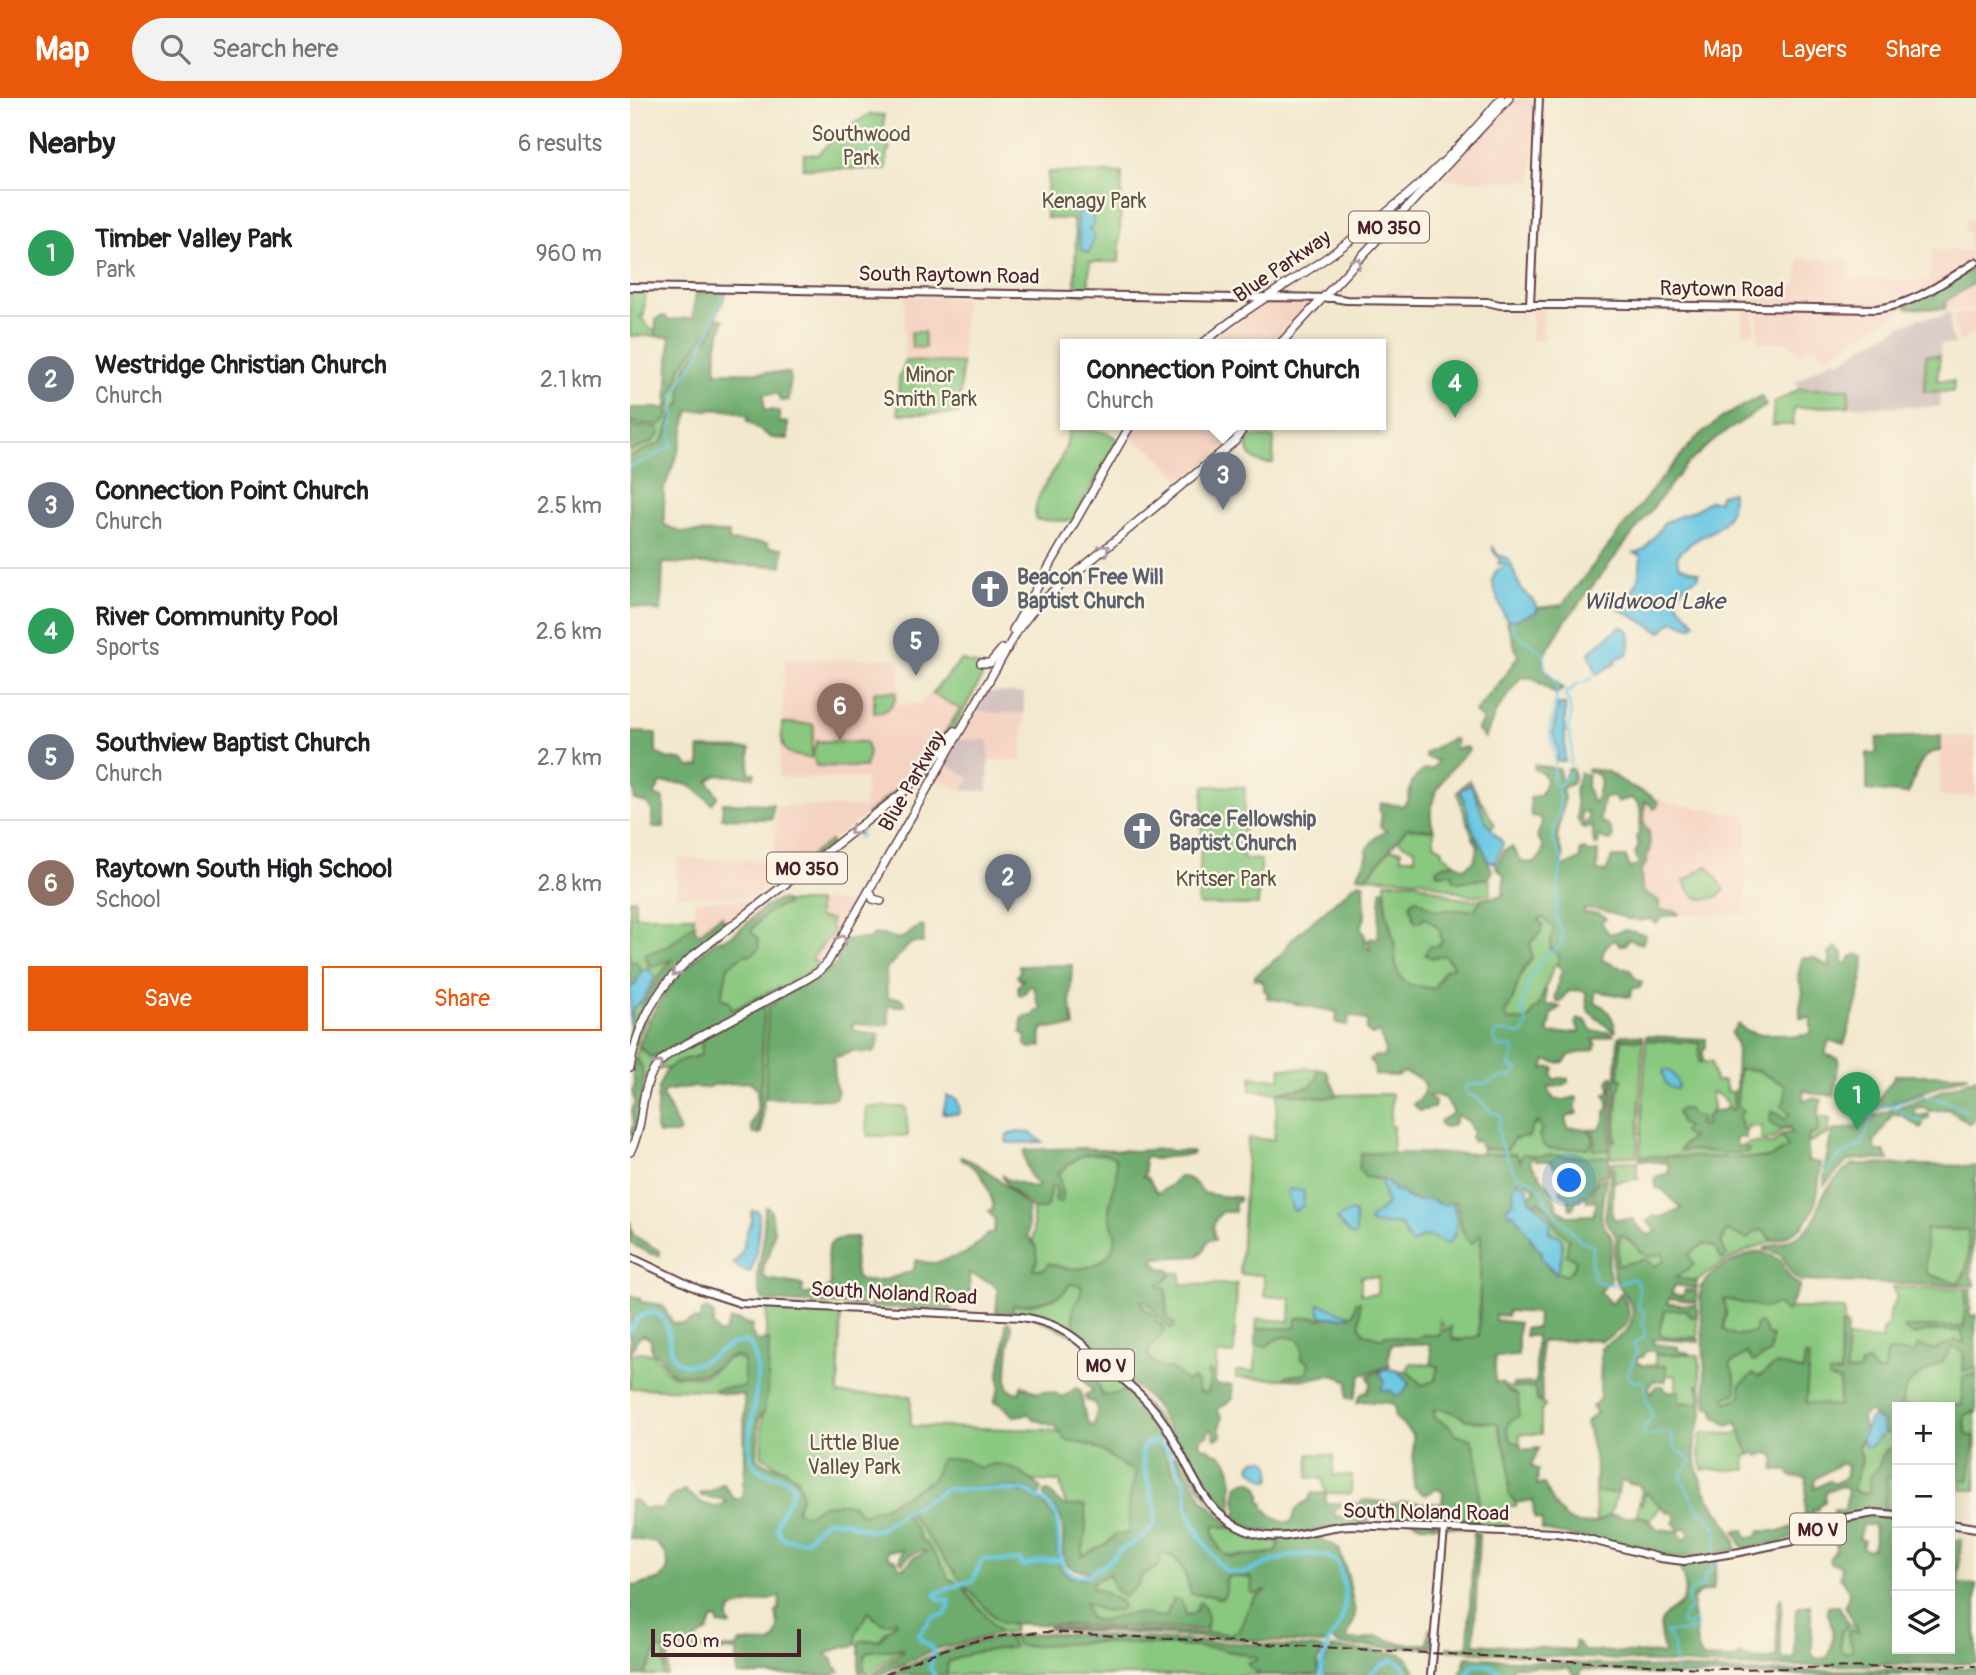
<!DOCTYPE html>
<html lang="en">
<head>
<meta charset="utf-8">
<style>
  body { margin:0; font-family:Pangolin,sans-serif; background:#f2f2f2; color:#202124 }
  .controls { position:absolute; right:21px; bottom:21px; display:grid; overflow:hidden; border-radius:0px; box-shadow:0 4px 18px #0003 }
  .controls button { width:63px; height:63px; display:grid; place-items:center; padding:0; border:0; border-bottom:2px solid #e0e0e0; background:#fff; color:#202124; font:35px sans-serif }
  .scale { position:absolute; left:21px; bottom:18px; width:150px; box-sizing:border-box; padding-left:7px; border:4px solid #4a1f2b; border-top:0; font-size:19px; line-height:24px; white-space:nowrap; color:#4a1f2b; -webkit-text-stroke:5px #fcf5e5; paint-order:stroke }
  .you { position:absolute; left:940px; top:1083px; width:24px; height:24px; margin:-18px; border:5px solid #fff; border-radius:50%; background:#1a73e8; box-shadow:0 0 0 10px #1a73e833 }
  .badge { display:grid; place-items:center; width:46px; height:46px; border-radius:50%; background:#ea580c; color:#fff; font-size:23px; font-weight:700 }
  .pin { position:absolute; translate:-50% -58px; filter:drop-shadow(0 2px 4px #0008) }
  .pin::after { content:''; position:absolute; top:37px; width:24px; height:21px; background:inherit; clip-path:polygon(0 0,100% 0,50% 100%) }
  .popup { position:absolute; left:430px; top:241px; width:326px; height:91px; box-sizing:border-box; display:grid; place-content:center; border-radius:0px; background:#fff; filter:drop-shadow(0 2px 5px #0005); font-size:23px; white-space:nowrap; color:#757577 }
  .popup b { font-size:26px; color:#202124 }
  .popup::after { content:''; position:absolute; left:50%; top:100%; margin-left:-14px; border:14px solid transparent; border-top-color:#fff }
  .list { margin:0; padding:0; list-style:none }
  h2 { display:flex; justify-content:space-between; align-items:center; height:91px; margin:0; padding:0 28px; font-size:30px }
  h2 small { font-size:23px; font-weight:400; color:#757577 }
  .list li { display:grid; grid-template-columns:46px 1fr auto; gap:21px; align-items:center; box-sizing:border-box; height:126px; padding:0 28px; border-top:2px solid #e0e0e0 }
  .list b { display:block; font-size:26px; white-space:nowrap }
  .list p { margin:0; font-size:23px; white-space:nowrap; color:#757577 }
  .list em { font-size:23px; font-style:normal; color:#757577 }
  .actions { display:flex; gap:14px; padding:21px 28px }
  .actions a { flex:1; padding:16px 0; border:2px solid #ea580c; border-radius:0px; text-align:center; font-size:24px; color:#ea580c }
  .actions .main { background:#ea580c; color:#fff }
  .icon { flex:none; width:38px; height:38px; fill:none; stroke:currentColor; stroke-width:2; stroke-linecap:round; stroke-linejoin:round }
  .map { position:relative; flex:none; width:1346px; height:1577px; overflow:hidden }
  header { display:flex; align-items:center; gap:42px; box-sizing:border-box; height:98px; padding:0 35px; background:#ea580c; color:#fff }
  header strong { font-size:33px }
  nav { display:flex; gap:38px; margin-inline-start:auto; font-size:24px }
  .search { width:490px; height:63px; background:#f2f2f2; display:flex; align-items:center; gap:18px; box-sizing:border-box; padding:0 24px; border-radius:38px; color:#757577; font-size:26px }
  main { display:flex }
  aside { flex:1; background:#fff }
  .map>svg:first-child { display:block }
  .built { fill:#f5d3c2 }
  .industrial { fill:#d1c0bd }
  .green { fill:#89c87f; stroke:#6a7455; stroke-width:2; fill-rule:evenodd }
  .forest { fill:#6eac6e; stroke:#5c664c; stroke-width:2; fill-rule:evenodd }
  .water { fill:#65c6e3; stroke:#587287; stroke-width:2 }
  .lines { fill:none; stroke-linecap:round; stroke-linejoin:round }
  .stream { stroke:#65c6e3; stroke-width:2 }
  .river { stroke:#65c6e3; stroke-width:4.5 }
  .major-casing { stroke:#633d43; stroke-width:10 }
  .highway-casing { stroke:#633d43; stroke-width:10 }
  .major { stroke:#fff; stroke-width:6 }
  .highway { stroke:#fff; stroke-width:7 }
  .rail { stroke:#4a1f2b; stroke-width:2; stroke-dasharray:10 5; stroke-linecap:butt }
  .oneway { stroke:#ae9aa0 }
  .labels { text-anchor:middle; stroke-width:5; stroke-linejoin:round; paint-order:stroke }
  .shield { fill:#fcf5e5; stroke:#7f5f63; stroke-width:2 }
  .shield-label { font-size:19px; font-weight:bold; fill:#4a1f2b }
  .park-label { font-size:21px; fill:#5d5244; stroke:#fcf5e5 }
  .street-label { font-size:21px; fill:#4a1f2b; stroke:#fcf5e5 }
  .worship-label { font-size:21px; font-weight:bold; fill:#5b616d; stroke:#fcf5e5; text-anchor:start }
  .water-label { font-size:23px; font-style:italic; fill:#525162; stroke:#fcf5e5 }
</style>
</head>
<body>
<header>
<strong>Map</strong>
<div class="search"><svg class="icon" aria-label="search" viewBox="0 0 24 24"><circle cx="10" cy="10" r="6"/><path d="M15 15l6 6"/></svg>Search here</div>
<nav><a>Map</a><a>Layers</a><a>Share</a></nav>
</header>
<main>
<aside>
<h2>Nearby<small>6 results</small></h2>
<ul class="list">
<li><span class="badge" style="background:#2e9e5b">1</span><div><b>Timber Valley Park</b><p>Park</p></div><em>960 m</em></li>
<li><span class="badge" style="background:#6b7280">2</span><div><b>Westridge Christian Church</b><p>Church</p></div><em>2.1 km</em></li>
<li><span class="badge" style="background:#6b7280">3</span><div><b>Connection Point Church</b><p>Church</p></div><em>2.5 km</em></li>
<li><span class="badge" style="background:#2e9e5b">4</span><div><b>River Community Pool</b><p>Sports</p></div><em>2.6 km</em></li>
<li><span class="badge" style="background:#6b7280">5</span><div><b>Southview Baptist Church</b><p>Church</p></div><em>2.7 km</em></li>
<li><span class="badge" style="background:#8d6e63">6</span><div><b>Raytown South High School</b><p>School</p></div><em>2.8 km</em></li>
</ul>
<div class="actions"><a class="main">Save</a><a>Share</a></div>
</aside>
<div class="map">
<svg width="1346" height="1577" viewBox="0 0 1346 1577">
  <rect width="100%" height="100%" fill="#fcf5e5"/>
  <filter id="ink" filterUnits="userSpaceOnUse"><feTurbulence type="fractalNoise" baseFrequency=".0143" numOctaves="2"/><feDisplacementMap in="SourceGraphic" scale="14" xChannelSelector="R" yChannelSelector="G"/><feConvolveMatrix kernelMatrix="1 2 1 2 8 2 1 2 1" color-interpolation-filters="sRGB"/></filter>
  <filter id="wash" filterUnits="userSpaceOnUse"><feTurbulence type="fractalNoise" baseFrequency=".00686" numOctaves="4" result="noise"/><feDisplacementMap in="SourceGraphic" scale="28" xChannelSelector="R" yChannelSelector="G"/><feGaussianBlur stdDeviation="1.57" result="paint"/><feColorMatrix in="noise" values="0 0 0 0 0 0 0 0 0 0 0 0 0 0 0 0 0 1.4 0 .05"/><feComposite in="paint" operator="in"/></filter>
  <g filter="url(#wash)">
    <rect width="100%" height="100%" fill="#f2e8ce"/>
    <g class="built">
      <path d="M882 0H906L903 83 810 82Z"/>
      <path d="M1335 122H1346V149H1339V134H1335Z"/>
      <path d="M1302 152H1346V169L1276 207V210L1195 259 1186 249H1181L1169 256 1159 244H1128V213L1123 191 1144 192 1145 188H1167L1169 160 1220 162 1219 180 1299 183Z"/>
      <path d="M1346 184V211H1315L1316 203Z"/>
      <path d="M275 198 334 200 332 265 274 263Z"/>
      <path d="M648 204H684L646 246H576L634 205Z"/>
      <path d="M902 209H914L913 243H901Z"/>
      <path d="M1113 211 1124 213 1125 235H1112Z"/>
      <path d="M1326 214 1346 215V233H1342V236L1330 245 1324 230V215Z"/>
      <path d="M503 326H613L609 334 598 346 553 383 523 353 496 338Z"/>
      <path d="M155 561H270L269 606H289L300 594 330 611 302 655 277 682 237 716 176 761 150 760 149 762H144L147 708 235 709V681L149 679Z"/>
      <path d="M346 613 355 615H394L392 663 359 662V642H329Z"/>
      <path d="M1311 638 1346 639V698H1310Z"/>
      <path d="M315 666 340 680 332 693 309 681 310 674Z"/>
      <path d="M1014 694 1039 705 1118 718 1114 817 1006 815Z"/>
      <path d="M47 760 140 763V787L124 799 46 798Z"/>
      <path d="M65 802H123V804L95 824 92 818 87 819 82 825 68 837 65 832Z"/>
      <path d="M188 803 229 805 211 838 190 869 182 861 204 833 188 820Z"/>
    </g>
    <g class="industrial">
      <path d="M1318 214 1321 215 1320 235 1326 247 1311 246 1310 258 1296 257 1294 293 1311 294 1310 309 1219 308V291H1169L1165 284 1203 261 1210 264 1234 248 1271 228 1290 220 1308 219Z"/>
      <path d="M357 594 394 595V615H365L346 613Z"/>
      <path d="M329 642H359L358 693 333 692 340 680 315 666Z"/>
    </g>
    <g class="green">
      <path d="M240 16 254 17V29L260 52 257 53 256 72 173 70 174 56H188L213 32Z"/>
      <path d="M418 74 492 75 489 164H460L458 196H445L446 136 442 121 416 120Z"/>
      <path d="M0 193H15L14 218H10L21 232H25V238H0Z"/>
      <path d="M85 218 88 220 84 230 56 270 51 293 52 302 41 321 37 335 31 345 0 359V353L22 344 27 330 0 328V324L29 327 41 309V300L49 279 50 270 82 228Z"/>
      <path d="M281 234H294L295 250 282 249Z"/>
      <path d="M1296 257 1310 258 1307 282 1324 283 1323 294 1294 293Z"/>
      <path d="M274 263 332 265 329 316H268L269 277 274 269Z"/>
      <path d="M1169 291H1219V308L1164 310 1163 327H1142L1144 305Z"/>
      <path d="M441 332C457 332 476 330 488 342L444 420 439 423 406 422C401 398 424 377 433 356 437 349 437 342 439 334Z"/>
      <path d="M618 338 643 339 644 341 643 365C625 367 616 358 617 340Z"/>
      <path d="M331 562 353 569 355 574 325 628 307 656 281 684 239 717 237 716 277 682 302 655 330 611 302 595Z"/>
      <path d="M246 593 266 594C265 607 257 615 244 615V595Z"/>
      <path d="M152 625 182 626 184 629 181 660C153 658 150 651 152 625Z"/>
      <path d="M187 643 236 644 239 655 235 669 186 668 183 656Z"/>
      <path d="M839 682 865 727 861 730 853 717 846 698 840 687 830 693 834 700 846 738 843 740 827 694Z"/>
      <path d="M574 688 615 689 613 761 631 762 628 807H568Z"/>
      <path d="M777 730 804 732V745L813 752 812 755 825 765 813 767 807 771 822 775 828 784 859 780 861 796 840 798 791 782 737 779 759 751 771 752V760H785V751L772 746 767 740Z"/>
      <path d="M200 743 202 747 146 789 143 785 144 762H149V760L176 761Z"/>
      <path d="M1076 768 1079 769 1095 792C1080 807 1062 804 1054 783Z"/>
      <path d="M755 784H785L828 800 842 802 852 801 844 812H804L796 807 794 819 809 830 812 844 808 848 824 870 814 872 804 891 781 887 773 883 766 870 764 843 756 813Z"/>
      <path d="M0 801H5V818H64V854L27 894 0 960Z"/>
      <path d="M157 804H188V820L201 821V830L204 833 182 860 190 869 152 892 150 889 102 912 91 900 98 868 114 857 123 856 121 833C131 819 139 810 156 807Z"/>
      <path d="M914 819 919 826 925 830 930 858 927 867H924C919 882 913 895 908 910L904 912 898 923 876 922 875 915C889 898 884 880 902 861L900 845 911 834 907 823Z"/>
      <path d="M145 902 135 1000 134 1001 132 1035 129 1036 134 913 133 908Z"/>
      <path d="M72 940 71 957 48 964 40 970 26 971 38 959Z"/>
      <path d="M991 941 1013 942 1007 1058 981 1059 982 1043H985L989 988 992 982 989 981V956L992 946Z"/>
      <path d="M1016 942 1070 945V964H1081L1085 983H1094L1097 993 1103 994 1104 1011 1102 1013 1091 999 1083 994 1081 995 1083 1010 1080 1017 1076 1020V1026L1071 1028 1068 1026 1070 1019 1062 1017 1059 1012 1052 1011 1058 1029 1053 1033 1055 1037 1062 1039 1053 1047 1050 1052 1099 1055 1118 1054V1051L1113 1048C1122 1042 1132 1046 1143 1046L1151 1038 1159 1049 1139 1060 1010 1058Z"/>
      <path d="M9 948 11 952 27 957 42 950 24 965 14 984 11 966 4 962Z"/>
      <path d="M651 970 688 971 687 980 681 989 649 993 696 1000 707 997 762 996 760 1026 763 1029 762 1056H732L729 1070 735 1079 751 1082 757 1107C752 1113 743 1116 739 1123L746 1127C754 1124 764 1124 772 1128L777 1141 784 1145C796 1133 804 1139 817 1146L826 1136V1113L822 1105 826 1103 830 1114 831 1130 851 1134 849 1238C825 1244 824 1244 810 1223L811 1237H793L788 1241 769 1240 755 1237 752 1241 734 1235 730 1228 729 1203 724 1215 719 1219 718 1216 707 1215 701 1209 691 1217 694 1219 665 1230 626 1231 627 1221 660 1223 661 1200 634 1198V1177L610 1176 618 1040 644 1042 648 995 621 992V979L650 981ZM731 1178 748 1179 747 1196H731Z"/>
      <path d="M1109 970 1127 972 1155 987V1002L1160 1016 1155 1022 1145 1014 1160 1029V1031L1152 1032C1145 1040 1143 1043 1131 1042V1028L1117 1029 1116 1036C1102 1023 1109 989 1109 970Z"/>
      <path d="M236 1009H276L278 1038H237Z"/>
      <path d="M1187 1018 1200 1021 1198 1036 1179 1044 1178 1038 1187 1034 1189 1027Z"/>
      <path d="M907 1024 912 1032 909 1038 914 1048 963 1038 957 1031 962 1032 966 1041 963 1049V1052H979V1059L907 1058 901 1060 902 1057 890 1065 863 1056H853L852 1050 877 1052 884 1040C894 1038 901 1031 907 1024Z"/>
      <path d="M460 1056 480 1057 485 1060C490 1077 482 1092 480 1108 478 1119 487 1129 485 1140 482 1172 443 1176 419 1165L414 1172 403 1171 406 1149 403 1145V1111H414L418 1106 421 1089H425L427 1096 425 1099 431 1093 429 1078 426 1077 451 1058Z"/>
      <path d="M1007 1063V1077L1009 1081 983 1084 984 1069 981 1068V1064Z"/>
      <path d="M908 1103 920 1114 926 1129 940 1142 946 1162 944 1170 935 1178 927 1174C932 1159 931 1145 919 1134 922 1118 915 1116 905 1105Z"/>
      <path d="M1296 1131 1339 1132C1338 1149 1341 1172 1328 1185L1300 1177 1296 1173Z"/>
      <path d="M1133 1132 1143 1143C1111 1154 1093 1164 1067 1183L1044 1180 1063 1167 1058 1157 1074 1146 1084 1148 1091 1145 1095 1133Z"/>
      <path d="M990 1137 999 1140 1012 1156 1033 1155 1035 1164 1024 1168 986 1169Z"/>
      <path d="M541 1175H551V1187L607 1186 604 1256H587L585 1282 580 1273 578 1278C581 1285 581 1289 577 1296L569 1294 566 1283 557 1284 551 1280 547 1274 533 1271 519 1260 518 1254 534 1233 525 1224V1219L520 1214 514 1211 511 1204 514 1203 540 1224C533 1214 539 1202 536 1191L528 1188V1184L540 1179Z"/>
      <path d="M440 1186 453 1188 451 1199 445 1206 446 1234 449 1240 399 1217 383 1215 382 1209 384 1207C394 1208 426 1202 433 1195 436 1192 438 1189 440 1186Z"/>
      <path d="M1262 1189 1336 1191 1334 1229H1275L1284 1237 1298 1233H1332L1334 1246 1326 1242 1305 1252 1288 1248 1285 1254H1257L1256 1273 1215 1274 1216 1240 1252 1242 1253 1232 1258 1228 1259 1215 1267 1200Z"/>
      <path d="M1094 1200 1135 1210 1146 1206 1157 1214 1159 1210 1214 1211V1227H1211L1210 1276H1199V1281L1210 1283 1209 1308 1175 1305 1179 1258H1175L1173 1274 1160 1269 1111 1299 1097 1305 1094 1300 1105 1281 1099 1266 1117 1255 1125 1234 1106 1238 1093 1232 1096 1217Z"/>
      <path d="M137 1210 211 1213 208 1296 281 1298V1328L420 1332 505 1362V1433L449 1461 430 1384 309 1378 235 1419 168 1418V1380L131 1358Z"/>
      <path d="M1035 1211 1057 1212 1061 1219H1067L1068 1240 1033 1239 1029 1234Z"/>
      <path d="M659 1238 669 1241 672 1248V1261L679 1264 677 1277 656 1278 655 1281 606 1280V1273H625L626 1248H637L644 1241Z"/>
      <path d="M1322 1249 1334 1253 1333 1273 1346 1270V1276L1333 1279 1332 1307 1271 1309 1276 1289 1288 1278 1313 1263Z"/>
      <path d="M8 1254C36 1255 30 1273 42 1277 48 1278 70 1279 75 1277 88 1272 94 1257 108 1260L114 1266V1293L0 1290V1258Z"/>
      <path d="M1025 1256 1069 1257 1071 1287 1067 1288 1070 1306 1049 1304V1293H1046V1278L1036 1277V1268H1026Z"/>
      <path d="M780 1265 808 1267 805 1283 792 1287 777 1273Z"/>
      <path d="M482 1275 501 1292C491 1292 483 1299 472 1297L466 1281 480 1277Z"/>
      <path d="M876 1289 906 1290 907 1303 915 1307 911 1313V1336H890V1346L881 1344 877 1331 884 1294 878 1293Z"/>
      <path d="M806 1310C815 1311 825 1315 833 1319L834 1321 847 1324 867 1325 879 1362V1397L886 1405V1408H878L877 1431 845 1430C849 1400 853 1370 841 1341L826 1337 818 1327 805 1320 803 1311Z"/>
      <path d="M1345 1313 1346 1392H1331V1382L1337 1383 1344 1339 1337 1336 1334 1325 1335 1317Z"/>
      <path d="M1266 1330H1267V1347L1255 1353 1247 1371 1239 1379V1394L1231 1396 1223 1392 1232 1362 1228 1348 1231 1341 1233 1345 1240 1349 1254 1335H1262Z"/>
      <path d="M1110 1333 1120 1357 1115 1358 1116 1372H1073L1069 1354 1071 1335 1103 1336Z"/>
      <path d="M679 1356 703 1357V1377L722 1378 721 1396 696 1395 692 1380H678Z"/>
      <path d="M1267 1361V1415L1253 1413 1258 1393 1256 1380 1265 1373 1264 1363Z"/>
      <path d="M1015 1393 1031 1408 1020 1423 1017 1420 1007 1417 1009 1405 1012 1406Z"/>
      <path d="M965 1394 988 1395 979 1418 966 1425Z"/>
      <path d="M278 1414 334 1484 326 1485 322 1482H318L297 1446 290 1442 285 1430 281 1427 275 1416Z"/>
      <path d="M585 1427 599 1430 602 1429 650 1445 646 1454C636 1456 628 1457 618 1457 602 1457 594 1463 586 1443 583 1437 582 1433 585 1427Z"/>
      <path d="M533 1455C552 1460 556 1478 561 1496L585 1498 599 1478 622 1480 621 1494 637 1492C634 1496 630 1497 626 1499 620 1503 612 1526 609 1533L602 1536 576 1535 578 1518 568 1511 562 1516 554 1517 541 1505 536 1519C523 1519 510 1513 497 1516 482 1519 475 1527 459 1520L454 1504 475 1513 483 1500C474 1497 470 1491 461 1489L463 1484 479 1476 484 1490 507 1488 513 1476 526 1470 529 1457Z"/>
      <path d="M336 1487 363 1518 372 1525H384L383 1534 369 1536 338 1497 333 1488Z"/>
      <path d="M238 1514 245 1521H265L266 1524 249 1542 231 1543 229 1546H226V1535Z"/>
      <path d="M1217 1523 1221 1528 1227 1529 1229 1535 1223 1552 1214 1556 1210 1552 1211 1534 1216 1530Z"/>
      <path d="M381 1538 389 1548 467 1544 588 1550C600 1557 614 1553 627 1560L621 1571 631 1577H316L318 1564 341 1555 383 1549 377 1539Z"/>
      <path d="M26 1551 35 1552 33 1577H14L20 1567Z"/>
      <path d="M271 1551V1552L236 1577C232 1570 232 1558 239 1553Z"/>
    </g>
    <g class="forest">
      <path d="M1346 169V184L1316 203 1315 211 1276 210 1275 208Z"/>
      <path d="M97 193 82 228 50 270 49 279 41 300V309L37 321 30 327 0 324V310H37L40 239 25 238 26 222 29 219 35 218 38 222 63 220 66 194Z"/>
      <path d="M88 220 94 222 87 246 86 274 160 275 159 302 150 303 148 296H134V312L149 313V324L158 325V341L142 340 117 323 119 319C101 309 80 311 59 313L48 354 34 391V427L51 434 99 435V443L137 445 139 449 153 450 152 468 33 465 31 514 0 508V359L31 345 37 335 41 322 52 303 51 293 56 270 84 231Z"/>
      <path d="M1131 298 1136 308 1086 340 1055 368 934 525 915 556 913 565 916 573 933 591 926 596 902 580 891 579 866 614 855 640 847 632 853 622 845 614 874 579 888 558 877 524 907 514 908 510 932 507 1027 386 1065 341 1093 319Z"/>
      <path d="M0 328 28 330 30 335 22 344 0 353Z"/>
      <path d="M0 634 26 635V655L38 661 52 662 60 669 70 668 69 650 120 651 119 675H125L124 679 87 677 78 683 88 698 82 706C63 686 57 684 31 685L24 697 34 701V729H22V713L17 705 4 702 5 691H0Z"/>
      <path d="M1311 638 1310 653C1288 654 1286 678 1278 696L1237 692V655H1246L1247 640Z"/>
      <path d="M821 641H825L826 644 824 651 837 649 839 652C819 670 791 704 804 732L777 730 737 779 727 778 738 757 736 752 746 739 756 733 750 728 752 716 749 712 751 705 773 708 778 702 782 683 795 671H802L808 663 796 659 795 655Z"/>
      <path d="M904 667 929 671 931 683 934 681 938 671H943L944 679 942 686 932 690 934 701 927 741 933 757 931 770 950 761V752L955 751 958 755 968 753 967 773 976 774 982 759H996L1000 770 1009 767 1005 755 1009 747 1006 738 1009 736C1010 723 1015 706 1001 700L987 704 985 699 973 700 970 720 972 725 977 726 981 732 983 741 980 743 973 741 969 738 968 747 964 746 962 728 953 730 950 727 959 722 957 714H951L952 723 949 724 948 723 945 692 950 675 958 677 957 688 962 704H965L971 683 968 677 957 673V671L976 673 1002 689 1021 698 1028 704V708L1024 711 1019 705 1015 704 1014 725 1019 734 1020 749 1015 767 1011 773 1012 792C1017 798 1023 797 1029 803V812L1046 813 1049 816 1032 819 1026 826 1020 821C995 828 977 806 953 812L954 815H966L974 818 976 821 971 824 979 836 996 832 1016 837 1012 846 998 841 995 847H989L986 842C975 846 973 851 972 862L986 868 1000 872 1005 880 1012 884 1010 890H1003L1000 899 965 893V904C978 910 983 919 986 933L984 934 959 914 957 907 956 894 947 892 937 894 931 904H927L925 898 932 871 927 867 930 858 921 853 920 846 924 830 919 826 914 819 908 822 912 826 911 834 900 845 902 861C883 880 889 898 875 915L877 922 898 923 904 911 908 910 913 895 916 891V908L923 907 930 909 921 917V924L917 932 921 936 950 934 946 925 948 921 955 922 962 933 979 934 983 937 963 942 966 947 964 952 940 957 934 964 927 965 916 962 913 971 920 969 924 970 922 977 924 982 930 980 938 981V984L931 988 919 989V995L925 1002H934L946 999 948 1001 945 1009 948 1015 935 1020 938 1030C949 1029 955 1029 963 1038V1043L958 1050 920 1051 914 1048 909 1038 912 1031 907 1024 901 1031 899 1039H890L887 1042 884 1040 877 1052 852 1050 847 1042 843 1044 841 1039 843 1035 838 1023 827 1017 824 1026 814 1030 810 1027V1023L821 1017 823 1013 816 1001 806 997 798 998 805 1004 804 1010 790 1013 783 1006 791 1000 796 988 789 980 774 974 766 978 745 977 744 967 739 962 745 958 754 959C756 950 753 943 749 934L742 937 736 932 738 923 720 917 717 927 706 925 707 914 637 900 638 895 634 892V885L630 882 625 881V878L651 857 659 844 727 785 731 784 734 787 735 819 731 830 736 841 735 849 740 851 738 843 741 840H748L751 794 752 791H755L756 813 764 843 766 870 773 883 781 887 804 891 814 872 824 869 821 864 813 857 803 860 795 857 799 848H808L812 844 809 830 794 819 790 823 785 824 780 807 785 800 805 812H844L852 801 873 797 874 777 866 769 874 752 882 749 892 764 905 765 912 756 913 747 907 739 912 725 910 719 901 718 900 700 911 696 916 683 913 675 904 671Z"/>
      <path d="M93 705 143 706 142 721 92 720Z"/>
      <path d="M846 738C855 750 855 762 863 773L859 780 828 784 824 783 822 775 808 776 807 772 813 767 825 765 834 770 844 763 848 748 843 740Z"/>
      <path d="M151 802 157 804 156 807C139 810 131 819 121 833L128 841 129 850 123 856 114 857 98 868 91 900 99 903 102 912 150 889 152 892 27 957 20 959 9 948C25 900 49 873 87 842 112 841 125 807 151 802Z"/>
      <path d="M92 818 97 829 30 885 6 929 4 923 29 878 42 862 21 869 18 868V862L15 859 16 855C25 853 35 850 43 844 51 838 56 831 65 826V832L69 836C75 831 85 820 92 818Z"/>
      <path d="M290 827 294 829 293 845H281L256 871 257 900H270L275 904V908H258L259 926C245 929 235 925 222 926L223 931 231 935H249L248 946 244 953 233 955 225 952 204 960 205 987 208 993 205 1001 135 1000 138 909 145 906V902L187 879 208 865 207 860 217 841H240L244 836C272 837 263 850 290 827Z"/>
      <path d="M1205 849 1213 855V865L1218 866 1220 860 1227 856 1234 859C1233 892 1223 916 1214 947L1199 942 1195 956 1209 961 1204 997 1184 996 1174 992 1173 1000 1175 1003 1182 1000 1192 1002 1187 1018 1189 1027 1187 1034 1178 1038V1063L1191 1065C1187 1104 1187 1131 1143 1143L1133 1132 1124 1134 1117 1141 1096 1133 1091 1145 1097 1158 1092 1162 1084 1148 1074 1146 1058 1156 1064 1167 1045 1180 1067 1183 1066 1190 1045 1187 1041 1196 1053 1198 1055 1192 1066 1193 1067 1204 1039 1200 1037 1205C1047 1208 1056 1206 1067 1207V1219H1061L1056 1212H1035L1029 1234 1033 1239 1068 1240 1069 1244 1024 1241 1023 1246 1048 1249V1253L1059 1255V1257L1025 1256 1024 1253H1016L1012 1259 1007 1260V1264L1012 1267 1036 1268V1283H1023L1018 1291 1022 1295 1026 1288H1034L1035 1293H1049V1304L1070 1306 1067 1287H1071C1072 1294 1073 1302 1073 1309 1073 1320 1067 1330 1065 1341 1063 1357 1069 1381 1076 1395 1085 1413 1106 1431 1106 1452L1047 1460 912 1432V1422L904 1420 903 1402 886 1405 879 1397V1362L867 1325 834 1321 833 1319C824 1315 812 1309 803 1312L805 1320 818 1327 826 1337 841 1341C853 1370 849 1400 845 1430L793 1427 787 1425 778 1419 765 1417 758 1425 754 1424 753 1416C744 1416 741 1418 736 1425 673 1434 614 1454 571 1391 553 1365 543 1333 524 1307 516 1296 504 1287 493 1278 479 1265 464 1252 449 1240 444 1230 440 1214 446 1204 450 1198 451 1196 452 1188L440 1186C438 1189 436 1192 433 1195 426 1202 394 1208 384 1207L382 1209 383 1215 366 1214 368 1192 362 1185 339 1175 340 1200 325 1204 320 1212 240 1209V1207L245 1205 279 1204 284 1201 283 1196 250 1200 235 1204 234 1208 137 1203 133 1202C123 1182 130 1165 133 1145 134 1133 134 1121 135 1109H138L141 1113 144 1134 139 1157 134 1164 133 1178 137 1181 168 1186 173 1188 172 1196C184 1195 194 1197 201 1186 198 1159 187 1138 227 1139 225 1154 222 1167 228 1181 245 1188 267 1178 284 1172L285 1163 288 1162 296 1165H305L337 1155 357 1137 364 1134 365 1122 358 1113 363 1111C364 1104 361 1101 359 1094 353 1076 348 1071 332 1062L331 1059C354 1066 380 1092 398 1110V1138L406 1149 407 1163 403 1171 414 1172 419 1165C442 1177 482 1171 485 1140 486 1131 478 1124 479 1114 480 1095 490 1079 485 1060 477 1055 460 1054 450 1058 445 1060 432 1072 427 1076L429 1077 433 1102 429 1105 425 1103 427 1096 425 1089H421L418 1106 414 1111H403L377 1087 373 1080V1078L376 1081 406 1090 410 1087C397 1082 397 1068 394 1055L395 1052 450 1050 505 1053 535 1051 542 1053H562L563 1055C554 1058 549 1058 539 1059 529 1059 526 1064 516 1058L514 1061 515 1076 513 1078C523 1080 521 1090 528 1095L541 1087 549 1079C560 1078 567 1087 574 1095 583 1097 600 1099 609 1099V1103L605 1104V1114H592C582 1124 582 1128 585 1142H578L573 1153 568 1158 525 1160 524 1164 530 1170 539 1172 541 1175 535 1184 528 1185 529 1188 536 1191 537 1220 544 1225 545 1229 541 1231C530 1223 526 1210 514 1203L511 1204 514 1211 520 1214 526 1219 525 1224 531 1226 534 1234 518 1253 519 1260 533 1271 541 1270 557 1284 562 1280 566 1283 569 1294 577 1295C583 1287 578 1282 577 1273H580L587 1287H602L603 1301 587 1312 592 1320 589 1330 591 1336 590 1339 585 1341 582 1331 579 1332 577 1338 572 1339 569 1344 571 1349 579 1350 583 1355C611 1359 599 1399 602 1417H606L608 1411 605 1402 608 1387C620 1378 628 1386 631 1398L629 1402 634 1406V1410C643 1418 649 1427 662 1423L666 1412 670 1407 678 1403 682 1395H696V1405H711V1408L704 1413 706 1419 718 1417V1405L721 1404 728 1407 733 1402C743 1402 752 1404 762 1406 767 1406 773 1403 778 1404 789 1405 801 1406 812 1406L813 1395 810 1392 806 1391 795 1397 784 1389 783 1337 765 1319V1310L762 1305 732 1303 727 1305 731 1296 737 1294 741 1286 738 1278 752 1272 750 1276 755 1283 752 1292 761 1293 765 1297H769L779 1286 765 1272 777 1273 792 1287 805 1283 808 1268 802 1267 800 1246H762L758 1262 760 1269H755L731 1277 724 1301 717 1300 718 1283C700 1274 698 1277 679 1281 671 1282 663 1281 655 1281L656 1278 677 1276 679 1264 672 1261V1248L669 1242C655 1237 647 1238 637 1248H626V1231L665 1230 666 1220 687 1219 690 1221C702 1216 714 1224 724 1215L726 1204 730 1203V1228L734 1235 752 1241 755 1237 769 1240 788 1241 792 1237H810V1232H818L821 1229 822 1240 828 1243 849 1238 851 1136 841 1146C828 1135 832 1119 826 1104L811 1107 804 1102 791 1104 783 1102 764 1092 755 1082 735 1079 729 1071 731 1055 886 1056 890 1064 892 1056 902 1057 900 1065 922 1093 928 1111 938 1118 963 1117 967 1104 962 1103 965 1086 976 1079C975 1090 969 1114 972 1124 974 1132 982 1134 982 1143 982 1159 975 1165 981 1182L970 1194 981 1206 991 1195C1008 1221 995 1232 971 1243L966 1241 910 1244 912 1304 907 1303 906 1290H884L883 1286 906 1285V1238H895V1230H907L908 1215 878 1213 877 1218 865 1217V1222L888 1225V1257L865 1259V1284L873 1285 878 1293 888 1297 889 1318 880 1323 877 1331 881 1343 890 1346 892 1352 909 1350 901 1368 908 1372 907 1387 914 1386C924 1407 935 1432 963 1425 970 1424 976 1418 983 1417 989 1417 994 1420 999 1419 1015 1418 1016 1418 1027 1431L1047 1433 1054 1442 1060 1436 1055 1429 1050 1433 1043 1424 1046 1421 1043 1415 1037 1414 1016 1394 1012 1406 1009 1405 1012 1392 1008 1386H999V1384L990 1383 988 1395 965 1394 966 1367 956 1324 967 1315 962 1309 968 1303 970 1298 971 1250C978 1242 991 1241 997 1232 1015 1204 984 1193 983 1172 982 1162 985 1149 986 1139 984 1132 978 1128 975 1121L981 1068 984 1069 982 1117 984 1121H1003L1007 1128 1019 1137 1027 1134 1017 1123 1025 1118 1029 1120 1052 1111 1032 1091 1026 1090 1025 1079 1039 1075 1038 1065 1009 1062 1010 1058 1139 1060 1158 1049 1151 1038 1153 1036 1161 1035 1160 1029 1150 1031 1140 1025 1141 1013 1155 1021 1160 1016 1151 1008 1155 1002V987L1127 972 1109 971 1107 1009 1111 1010 1113 1014 1108 1018 1111 1023 1112 1031 1116 1036V1040L1110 1039 1106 1041V1047L1119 1051 1118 1054 1099 1055 1060 1052 1052 1053 1050 1052 1062 1039 1055 1037 1053 1034 1057 1029 1051 1026 1047 1014 1051 1011 1059 1012 1062 1017 1070 1019 1071 1023 1068 1026 1071 1028 1076 1026 1075 1020 1084 1013 1094 1012 1098 1008 1102 1013 1104 1011 1103 994 1106 990 1107 947 1101 935 1108 926 1115 932 1126 936H1153L1161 939 1181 936V920H1170V909L1173 893 1168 879 1172 860H1184L1200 869 1199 856ZM891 1081 906 1091 899 1098 900 1102 905 1105 909 1103 920 1114 926 1129 939 1141 936 1157 946 1162 944 1170 935 1178 927 1174 925 1176 912 1161 911 1152 902 1144 895 1128 878 1107 884 1104 885 1086ZM990 1137C1004 1142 1006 1152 1018 1159L1033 1155 1034 1164 1024 1168 1015 1161 987 1168Z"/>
      <path d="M5 862 12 872 5 887 0 890V863Z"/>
      <path d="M442 867 440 900 444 929 413 930 410 937 412 948 400 950 395 947V937L391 934 392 921 396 918H404L405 914 412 910 408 906 404 889 400 888 393 897H389L388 888 393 883V881L390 882 387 878 390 874 389 868Z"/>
      <path d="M133 908 134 913 129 1036 123 1035 121 1028 127 1012V990L120 984 84 987 76 990 60 989 34 993 32 998C40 1007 44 1022 50 1034L46 1036H28L26 1030C28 1006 23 975 49 963 56 960 64 960 71 957L72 940Z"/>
      <path d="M992 937 1012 938 1013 942 991 941 989 981 992 982C985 1000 987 1024 985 1043H982L988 939Z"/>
      <path d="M1016 938 1076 941V949L1073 953V964H1069L1070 945 1016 942Z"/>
      <path d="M7 961C19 974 11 1020 6 1037L1 1036 4 1026 2 1012 5 1005 2 993 5 987 2 973 4 962Z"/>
      <path d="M688 971 696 972 707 997 696 1000 648 994 681 989 687 980Z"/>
      <path d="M1264 977H1339L1240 1014 1263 981Z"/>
      <path d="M981 978H983L979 1052H963V1049L966 1041 962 1032 970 1030 975 1021V1014L978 1010V1004L975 996 980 993V989L978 984Z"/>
      <path d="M1346 980V1014L1344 1024 1338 1025C1334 1020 1324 1016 1318 1011L1301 1013 1294 1009 1284 1010 1286 1018 1299 1016V1020L1294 1023 1291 1031 1271 1016 1262 1017 1244 1045 1246 1053H1254L1259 1062 1228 1061 1218 1063 1194 1087 1195 1069 1202 1033 1229 1028 1234 1022Z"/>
      <path d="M929 1057 934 1059H979L978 1075C963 1080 962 1089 959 1103H957L956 1099 952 1098 950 1102H946L943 1110 940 1111 938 1099 931 1095 930 1091 933 1090 939 1091 938 1087 939 1082C930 1078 925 1072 921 1063H906L904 1060 907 1058Z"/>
      <path d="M1224 1066 1346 1068 1341 1177 1345 1188 1171 1183C1157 1178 1159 1161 1147 1155 1143 1153 1138 1153 1134 1152L1135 1150C1151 1145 1173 1139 1183 1124 1189 1116 1188 1106 1193 1098 1198 1088 1214 1071 1224 1066ZM1296 1131 1338 1132C1338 1149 1341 1172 1329 1185L1300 1177 1296 1173Z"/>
      <path d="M0 1123 3 1137 29 1153 30 1157 21 1156 0 1145Z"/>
      <path d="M1129 1153C1135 1157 1146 1157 1151 1164 1159 1174 1157 1182 1170 1187L1157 1214 1146 1206 1135 1210 1094 1201 1096 1217 1093 1232 1106 1238 1125 1234V1227L1130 1225 1135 1231 1136 1236 1142 1238 1140 1255 1123 1264 1117 1255 1100 1266 1105 1281 1106 1295 1094 1300 1097 1305 1111 1299 1110 1287 1123 1276 1128 1279 1147 1266 1173 1273 1175 1258H1179L1176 1305 1209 1308 1210 1283 1199 1281V1276L1210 1275 1211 1227H1217L1216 1274 1230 1273 1231 1266 1238 1264 1246 1274 1255 1273 1257 1254H1285L1288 1247 1305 1252 1326 1242 1334 1245 1332 1233H1298L1284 1237 1275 1232V1229H1334L1336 1191H1341L1340 1218 1346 1217 1345 1236 1346 1270 1333 1273 1334 1254 1322 1249 1313 1263 1288 1278 1276 1289 1271 1308 1332 1307 1333 1279 1346 1276V1316L1345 1313 1335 1317 1334 1325 1337 1336 1345 1339 1338 1383 1320 1381V1309H1267V1330L1262 1335H1254V1328L1247 1320 1243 1319V1315L1237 1314 1232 1320 1233 1328 1236 1331 1228 1348 1232 1361 1223 1392 1231 1396 1239 1394V1379L1247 1371 1255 1353 1267 1347V1361L1264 1363 1265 1373 1263 1379 1256 1380 1258 1393 1253 1413H1236L1204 1422 1203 1412H1215L1218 1392 1212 1388 1196 1394 1195 1403 1188 1409 1187 1413 1183 1411 1182 1421 1192 1419 1196 1425 1182 1432 1176 1430 1174 1436 1151 1444 1115 1450 1112 1449 1105 1433 1114 1432 1117 1440 1126 1439 1130 1433H1152L1174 1425 1177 1380 1160 1378 1159 1373 1144 1372 1145 1362 1144 1357 1137 1355 1128 1358 1126 1354 1120 1357 1106 1324 1099 1328 1085 1319 1084 1311 1077 1310 1070 1191C1078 1173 1110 1159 1129 1153ZM1211 1365 1217 1368 1215 1380 1204 1386 1199 1383 1184 1391 1185 1381Z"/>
      <path d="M0 1197 9 1200 12 1204 32 1207 43 1225 54 1226 65 1221 69 1224 71 1214 77 1211 84 1216 83 1227 88 1235H94L100 1222H106L122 1227 121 1234 126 1243 139 1242 138 1290 134 1314 129 1320 127 1359C134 1368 142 1367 151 1370 161 1373 171 1385 172 1395 172 1401 168 1406 166 1411L169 1415 179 1416 192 1407 216 1405 224 1407 230 1416 234 1417 243 1411H250L301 1383 306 1374 310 1362 313 1361H334L349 1370C355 1369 361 1366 367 1366 385 1367 398 1381 412 1390L409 1398 395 1390 388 1389 313 1390 272 1413 285 1430 291 1442 297 1446 315 1471 318 1481 322 1482 333 1488 338 1497 359 1521 361 1526 366 1530 369 1536 306 1551 249 1577H242L273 1554 271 1551 239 1553 234 1558V1573L229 1575V1546L231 1543 249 1542 266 1524 265 1522C250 1531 249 1521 238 1514L226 1535V1546L222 1549 214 1548 196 1556 204 1563V1567L210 1573 203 1577H107V1553L72 1552 70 1550H107L110 1544 141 1545C151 1537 148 1525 146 1514L149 1511 150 1499 101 1511 98 1522 101 1528 88 1526V1522L83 1521 78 1533 66 1541 67 1548 65 1552 39 1551 37 1577H33L35 1552 27 1551 20 1567 14 1577H0V1487L5 1488 31 1481 37 1473 38 1466 36 1456 26 1445 0 1440V1402H5L14 1411 23 1410 32 1412C37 1401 43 1397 54 1392 68 1403 80 1414 97 1404L91 1401 71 1398 70 1394H79L93 1385 104 1401 112 1400 115 1369 114 1297 89 1295 83 1292 91 1290 114 1289V1262L110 1259 101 1258 95 1261 90 1267 74 1275 50 1277 44 1276 40 1273 29 1257 23 1255 21 1252V1242L13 1237 7 1241 0 1257ZM274 1452 270 1458V1463L273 1465C277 1458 289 1450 297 1454L284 1459 275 1469H269L266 1462 258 1459 257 1453Z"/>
      <path d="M379 1224 382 1228C380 1238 374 1285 379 1291 381 1293 388 1295 390 1295V1291L392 1287 407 1295C415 1292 427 1294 432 1300L446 1290 451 1294C452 1304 455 1320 460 1328L464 1327 467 1313 466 1306 456 1302 455 1297 463 1293 454 1282 455 1275 459 1271 466 1276 479 1272 482 1275 480 1277 466 1281 472 1297C483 1299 491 1292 501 1292 517 1308 537 1328 544 1351L542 1353 536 1344 529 1340V1346L553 1389 557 1411 561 1410 556 1385 544 1357H546L549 1360 574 1403 602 1429 599 1430 585 1427 583 1433C586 1445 591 1460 607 1459 611 1459 615 1457 618 1457 628 1458 636 1456 646 1454L650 1445 638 1442 639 1440 690 1434V1440L693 1443 702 1446 709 1451 718 1479 725 1514 724 1522 717 1539 719 1542H733L747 1538 771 1546H798L799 1532 804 1530 802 1550 780 1549 770 1550 709 1547 700 1540 692 1546 418 1531V1529L602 1536 605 1533H609C612 1526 620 1503 626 1500 629 1497 633 1496 636 1493H632L627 1496 621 1495 622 1480 599 1478 596 1481C596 1488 598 1496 591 1501L580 1497 561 1496C557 1480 550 1451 529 1457L531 1464 526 1470 513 1476 507 1488 493 1499 484 1490 479 1476 463 1484 462 1489C470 1491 482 1500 491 1504L493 1509C481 1519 467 1510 455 1505L459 1520C475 1527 482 1519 497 1516 510 1513 522 1519 536 1519L543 1501 549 1502 554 1508 555 1517 562 1516 568 1511 567 1507 570 1504C578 1512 578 1521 576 1532L372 1525 368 1523 337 1490 278 1414C284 1410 310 1395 315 1393 326 1391 337 1393 348 1393 376 1392 402 1389 421 1415 432 1429 424 1446 428 1462 433 1482 450 1485 465 1474 418 1472 439 1452 431 1420 428 1411 420 1405 414 1398L415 1394 418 1393C435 1409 428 1409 452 1407L455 1408 456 1432 452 1458 478 1445 485 1437 499 1435C501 1424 496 1413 499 1402 502 1391 505 1384 505 1373L493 1368 474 1354 463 1348 436 1342 425 1328 403 1321 399 1316 384 1318 370 1306 364 1304 370 1289 369 1273 374 1254 376 1225Z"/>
      <path d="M1245 1417 1267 1419V1432L1259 1433 1256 1439 1258 1447 1267 1454V1463L1260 1469 1257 1476 1267 1477V1486L1257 1489 1260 1497 1267 1495V1551H1320V1442H1331L1328 1486 1346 1487V1565L1113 1569 817 1552V1549H838L844 1434 849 1435 844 1546 945 1552V1544L948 1545 954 1553 1032 1556 1034 1554C1032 1544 1027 1529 1033 1520 1042 1507 1054 1513 1055 1489 1055 1481 1051 1474 1049 1467L1087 1462 1083 1493C1056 1492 1062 1510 1065 1528 1067 1540 1065 1550 1073 1560L1106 1561 1111 1557C1120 1562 1135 1564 1146 1559L1148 1505 1151 1500 1152 1505 1150 1535 1151 1561H1163L1166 1558 1164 1550 1166 1511 1169 1509 1180 1507 1182 1525V1556L1184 1559 1190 1561 1198 1559C1205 1544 1203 1527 1197 1513L1198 1508H1209L1217 1523 1216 1530 1211 1534 1210 1551 1214 1555 1223 1552 1218 1536 1219 1532 1228 1534 1215 1507C1221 1496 1220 1489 1210 1480L1212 1467 1200 1465 1199 1461 1206 1452V1446L1202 1440 1189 1434 1214 1422ZM1233 1427H1244L1245 1441 1243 1450 1237 1452 1232 1450 1234 1442 1229 1441Z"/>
      <path d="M417 1535 692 1550 693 1552 688 1563V1577H631L621 1571 617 1565 625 1563 627 1560 625 1558 619 1559C610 1551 598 1556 588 1550L467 1544 389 1548 381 1538Z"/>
      <path d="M377 1539 384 1549 341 1555 318 1564 316 1577H260C296 1557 336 1544 377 1539Z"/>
      <path d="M702 1550 770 1555 777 1560 787 1577H780L773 1564C752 1553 748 1572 731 1577 720 1577 706 1577 695 1577L692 1569Z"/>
      <path d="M836 1559 915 1564 1120 1574 1346 1570V1577H1032L954 1571 951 1573 950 1577H944L939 1570 882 1568V1573L883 1577H830Z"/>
      <path d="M764 1564 771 1567 776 1577H759L755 1573 747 1577H740L757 1565Z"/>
    </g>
    <g class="water">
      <path d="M450 112 459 115 463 120V128L459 131 464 137 460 153 458 155 451 151 447 122 448 114Z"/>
      <path d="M1102 394C1104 440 1067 430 1047 459L1049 468 1069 475V479L1055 487 1047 497 1048 506 1065 525 1061 529 1045 523 1039 526 1031 534 989 511 994 504V499C1009 492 1010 474 1011 458L1004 455 1015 451 1035 424 1065 412 1079 403H1089L1090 397Z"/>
      <path d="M863 449 868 457 879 461C883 471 886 481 891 490 896 500 907 500 907 514L885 522H877C872 515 864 490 862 482L866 473 876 467 874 465 868 466V465L870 462 863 453Z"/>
      <path d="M991 528 998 532C1000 538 1002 552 996 557 993 559 989 559 986 561V565L967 576 959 554Z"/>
      <path d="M928 606H935V663H927L928 654 923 635Z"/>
      <path d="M838 687H840L843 691 853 717 863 734 873 745 865 765 858 763C855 750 845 740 841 726 837 715 836 703 830 693Z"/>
      <path d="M12 872H19L25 878 24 881 12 903 4 909 0 923V890L5 887Z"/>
      <path d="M1036 972C1043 974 1047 981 1048 988L1047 991C1037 990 1033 982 1033 973Z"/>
      <path d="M317 998 327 1001 330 1013 328 1016 313 1015Z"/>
      <path d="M386 1034 401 1035 412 1044 378 1045 376 1043 377 1037Z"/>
      <path d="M751 1082H755L764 1092 770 1093C777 1101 788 1107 798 1100L811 1107 822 1105C829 1119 829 1136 817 1147 804 1139 796 1133 784 1145H780L772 1128 767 1126H741L739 1123C743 1116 752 1113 757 1107Z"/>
      <path d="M886 1084 892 1085 898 1090 900 1102 912 1112 921 1124 919 1134 923 1136H927L932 1141V1158L926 1175 912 1161V1153L909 1152C901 1140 893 1128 884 1116H878L877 1109 884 1104V1089Z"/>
      <path d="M659 1091 674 1093 673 1107 666 1113 663 1112 657 1095Z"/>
      <path d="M123 1112 128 1113C131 1123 126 1165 120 1174L112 1172 104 1166C112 1157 114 1148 116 1137 118 1126 124 1128 121 1115Z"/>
      <path d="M721 1113 725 1114 726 1136 723 1138C718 1135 712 1127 707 1122V1120Z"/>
      <path d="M691 1206C701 1209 707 1215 718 1216L719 1219H694L691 1217 688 1207Z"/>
      <path d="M756 1271 768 1273 778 1284C778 1290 772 1298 766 1298L761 1293 751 1291 755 1283 750 1276 752 1272Z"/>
      <path d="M1243 1319 1252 1323 1254 1335 1240 1349H1236L1231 1341C1237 1334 1234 1324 1243 1319Z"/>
      <path d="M633 1361C642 1364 641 1371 641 1380L639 1382H635L620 1370 621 1366 625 1362Z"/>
    </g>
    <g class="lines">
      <g class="stream">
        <path d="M0 369 15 363 42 348 41 329 45 317 43 302 46 293 70 254 93 198"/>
        <path d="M881 523 884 534 915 556C911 577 922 572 926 586 930 600 921 617 920 632 920 643 926 654 925 666"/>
        <path d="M940 667 942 649 938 631 941 619 939 604 935 597 938 592 942 593 944 587 958 583 967 575"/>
        <path d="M924 670 923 686 926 688"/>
        <path d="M939 673V677L927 689 930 703V714L924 732V743L933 764C929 773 926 810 927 821 929 830 936 838 930 847 926 855 918 854 912 859 911 869 904 871 900 880 895 890 893 904 891 916L895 917C898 925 898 930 891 937L880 934H867L865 936V943L869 949 882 948C887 957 881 958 879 967L882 970H886L888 972 881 979C870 977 863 984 853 986 845 987 843 984 835 989L837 996 848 1000 862 1015H867L871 1019 867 1030 870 1036 869 1043 884 1073 894 1081 901 1082 911 1092 916 1104 930 1121 951 1143 959 1145 963 1149 961 1169 964 1176 963 1180C970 1185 977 1188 985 1186"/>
        <path d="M228 740 231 737V732"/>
        <path d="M1261 1007 1283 1021 1294 1024"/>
        <path d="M1194 1076 1208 1059 1231 1047 1246 1010C1260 1010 1275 1002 1289 998 1294 997 1317 1003 1322 1005 1328 1009 1331 1012 1337 1013"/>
        <path d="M989 1186 1003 1180 1009 1186C1008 1193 1010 1201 1008 1207L1014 1215 1012 1227 1015 1230 1014 1239 1003 1246 1007 1253 998 1276 1002 1283 1012 1284 1016 1289V1301L1023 1317 1016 1327 1013 1337C1023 1338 1031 1334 1041 1335L1045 1350 1061 1363 1052 1375 1051 1380 1067 1410 1075 1416 1088 1432 1084 1455"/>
        <path d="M1045 1567 1044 1548 1036 1535C1050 1532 1052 1537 1067 1529L1065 1523 1056 1529 1051 1525 1054 1517 1061 1511 1057 1499 1062 1492 1076 1487 1073 1480 1082 1472 1083 1460"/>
        <path d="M1045 1570 1046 1577"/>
      </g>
      <g class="river">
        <path d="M0 1233C5 1225 9 1216 20 1215 42 1212 37 1248 44 1259 46 1263 48 1265 52 1266 75 1273 96 1240 118 1244 143 1277 106 1345 125 1368 134 1380 152 1374 164 1387 163 1406 135 1424 154 1441L175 1443 191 1426 197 1422 215 1424 238 1432H248L274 1414 316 1391 394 1392 412 1402 421 1409 427 1419 430 1462 437 1473 447 1478 458 1477 477 1465 489 1453 514 1438 525 1426 526 1413 513 1365 512 1352 515 1346 527 1343C537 1348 552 1376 555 1388 558 1397 556 1406 559 1415 562 1425 588 1470 597 1473 612 1479 626 1470 639 1465 658 1458 690 1450 707 1464 718 1490 720 1522 698 1543 698 1555 688 1565 692 1577"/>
        <path d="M292 1533C301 1523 300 1516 315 1517L319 1509V1502L308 1501 306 1497 307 1495 326 1488 328 1486 342 1484 351 1464 354 1461 373 1463 391 1462V1467L394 1468 410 1463 430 1462"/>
        <path d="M290 1536V1541L301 1549 304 1555 300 1569 304 1577"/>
        <path d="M737 1577 754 1565 763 1562 772 1566 778 1577"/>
        <path d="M837 1577 843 1567C855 1564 864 1569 873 1577"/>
      </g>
    </g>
  </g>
  <g filter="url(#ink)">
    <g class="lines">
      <defs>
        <g id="major">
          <path d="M0 189 605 200 638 199 704 200 716 202 857 204 870 207H935L937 206 1246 211C1284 207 1315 183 1346 164"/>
          <path d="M900 207 909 0"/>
          <path d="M0 1159 70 1192 110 1205 392 1219C405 1221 416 1224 428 1230 445 1238 459 1252 474 1265 496 1284 518 1301 534 1325 562 1368 570 1420 626 1436 659 1445 688 1428 721 1427L926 1435 947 1438 1030 1460 1054 1463 1110 1454 1163 1443 1214 1420 1245 1415 1267 1417"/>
          <path d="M1320 1426 1346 1430"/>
          <path d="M801 1577 814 1431"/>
        </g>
        <g id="highway">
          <path d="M572 246C611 213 657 187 699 158 762 114 823 61 871 0"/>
          <path d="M650 246 879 0"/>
          <path d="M383 532 501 326"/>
          <path d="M351 565H360L372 551"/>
          <path d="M240 793 243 801 251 803"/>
          <path d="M0 970C7 925 29 887 64 857L270 697 300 668 325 633"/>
          <path d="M0 1054C21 1014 1 978 47 951L175 882 188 874 198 864 389 530 407 507 424 493 605 343 616 326"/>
        </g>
      </defs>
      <use href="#major" class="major-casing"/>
      <use href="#highway" class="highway-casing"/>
      <use href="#major" class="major"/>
      <use href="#highway" class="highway"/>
      <path class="rail" d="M255 1577C305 1550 360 1536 417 1534L1088 1571 1346 1568"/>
    </g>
    <defs><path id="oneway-chevron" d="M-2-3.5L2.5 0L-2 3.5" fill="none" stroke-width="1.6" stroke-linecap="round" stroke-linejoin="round" transform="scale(1.75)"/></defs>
    <g class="oneway">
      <use href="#oneway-chevron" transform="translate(727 164) rotate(-47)"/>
      <use href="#oneway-chevron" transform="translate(475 451) rotate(-40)"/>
      <use href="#oneway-chevron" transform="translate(224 733) rotate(142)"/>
      <use href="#oneway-chevron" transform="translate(212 841) rotate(-60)"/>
      <use href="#oneway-chevron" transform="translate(46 874) rotate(133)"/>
      <use href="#oneway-chevron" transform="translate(28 967) rotate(-49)"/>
    </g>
  </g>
  <defs>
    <symbol id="church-disc" viewBox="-11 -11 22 22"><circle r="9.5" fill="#6b7280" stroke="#fcf5e5"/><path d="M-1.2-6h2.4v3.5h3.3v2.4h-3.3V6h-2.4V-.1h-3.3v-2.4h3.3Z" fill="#fff"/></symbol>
  </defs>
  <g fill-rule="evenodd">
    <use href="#church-disc" x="338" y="469" width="44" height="44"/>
    <use href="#church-disc" x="490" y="711" width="44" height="44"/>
  </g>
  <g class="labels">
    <g class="shield">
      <rect x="719" y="113.5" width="80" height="31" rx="5"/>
      <rect x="137" y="754.5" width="80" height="31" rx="5"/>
      <rect x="448" y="1251.5" width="56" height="31" rx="5"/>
      <rect x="1160" y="1415.5" width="56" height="31" rx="5"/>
    </g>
    <g class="shield-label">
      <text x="759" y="136">MO 350</text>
      <text x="177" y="777">MO 350</text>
      <text x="476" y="1274">MO V</text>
      <text x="1188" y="1438">MO V</text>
    </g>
    <g class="park-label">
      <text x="231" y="43">Southwood<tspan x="231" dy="24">Park</tspan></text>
      <text x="464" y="110">Kenagy Park</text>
      <text x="300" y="284">Minor<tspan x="300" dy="24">Smith Park</tspan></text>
      <text x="596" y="788">Kritser Park</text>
      <text x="224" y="1352">Little Blue<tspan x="224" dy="24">Valley Park</tspan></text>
    </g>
    <g class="street-label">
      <text transform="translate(652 168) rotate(-34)" y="7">Blue Parkway</text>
      <text transform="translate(319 177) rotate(1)" y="7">South Raytown Road</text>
      <text transform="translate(1092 191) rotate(1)" y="7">Raytown Road</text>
      <text transform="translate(282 683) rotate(-60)" y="7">Blue Parkway</text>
      <text transform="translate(264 1195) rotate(3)" y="7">South Noland Road</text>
      <text transform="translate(796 1414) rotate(1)" y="7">South Noland Road</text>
    </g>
    <g class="worship-label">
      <text x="387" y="486">Beacon Free Will<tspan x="387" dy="24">Baptist Church</tspan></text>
      <text x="539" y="728">Grace Fellowship<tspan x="539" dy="24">Baptist Church</tspan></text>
    </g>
    <g class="water-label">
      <text x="1024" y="511">Wildwood Lake</text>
    </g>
  </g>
</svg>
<div class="controls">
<button>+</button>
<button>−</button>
<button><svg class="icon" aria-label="locate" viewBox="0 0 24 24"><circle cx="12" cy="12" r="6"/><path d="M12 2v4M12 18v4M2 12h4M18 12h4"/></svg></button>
<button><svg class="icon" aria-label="layers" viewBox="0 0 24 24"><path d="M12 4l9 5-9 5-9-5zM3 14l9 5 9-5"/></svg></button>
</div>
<div class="scale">500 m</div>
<div class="you"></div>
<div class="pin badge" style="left:1227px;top:1032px;background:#2e9e5b">1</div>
<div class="pin badge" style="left:378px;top:814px;background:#6b7280">2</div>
<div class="pin badge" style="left:593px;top:412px;background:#6b7280">3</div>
<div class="popup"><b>Connection Point Church</b>Church</div>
<div class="pin badge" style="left:825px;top:320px;background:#2e9e5b">4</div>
<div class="pin badge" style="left:286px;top:578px;background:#6b7280">5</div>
<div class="pin badge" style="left:210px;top:643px;background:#8d6e63">6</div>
</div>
</main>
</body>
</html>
